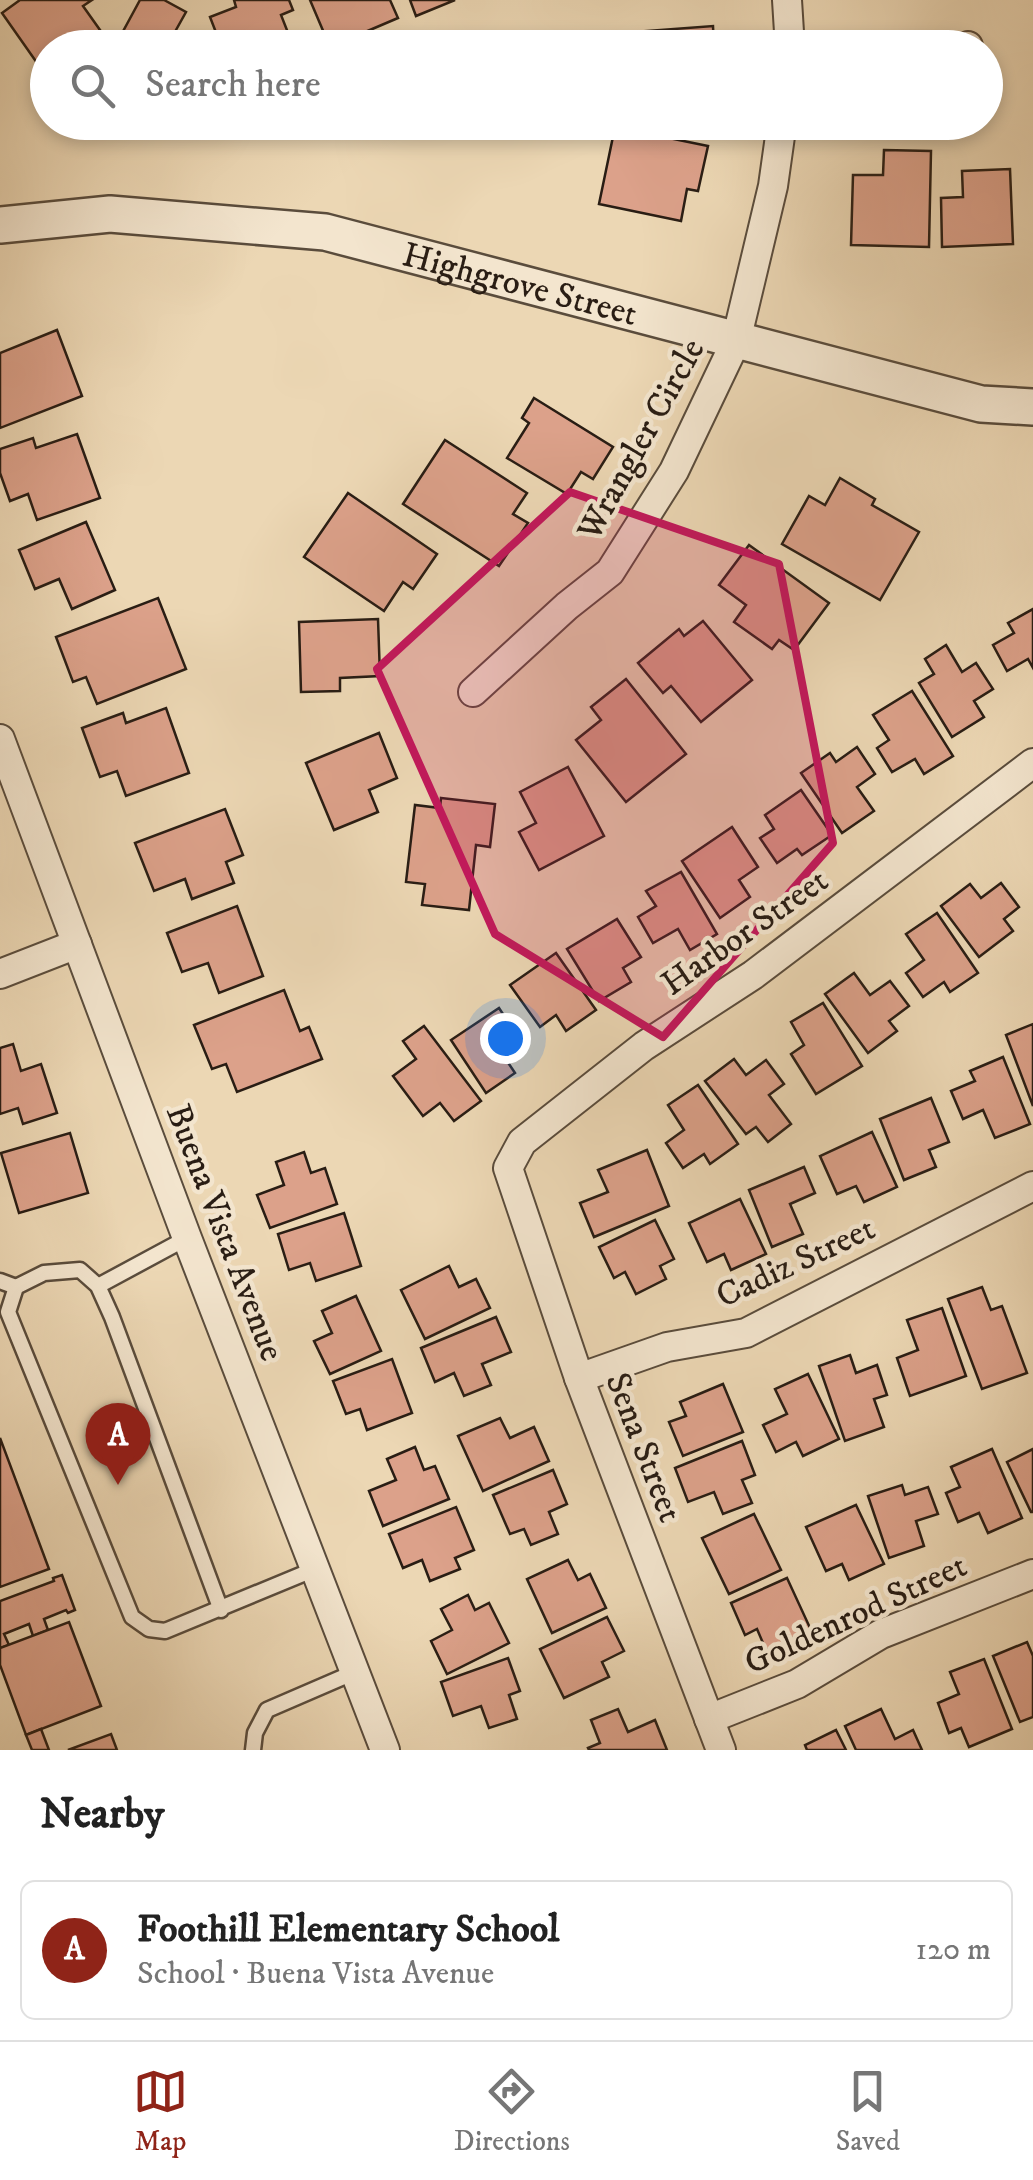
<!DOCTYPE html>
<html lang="en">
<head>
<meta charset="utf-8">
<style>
  body { margin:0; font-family:"IM FELL DW Pica",serif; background:#f2f2f2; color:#222 }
  .you { position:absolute; left:505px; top:1038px; width:35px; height:35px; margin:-25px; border:8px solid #fff; border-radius:50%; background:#1a73e8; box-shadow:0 0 0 15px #1a73e833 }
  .badge { display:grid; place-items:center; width:65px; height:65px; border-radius:50%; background:#8f2418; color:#fff; font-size:32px; font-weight:700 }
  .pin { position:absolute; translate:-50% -82px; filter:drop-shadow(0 2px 5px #0008) }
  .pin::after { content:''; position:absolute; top:52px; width:35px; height:30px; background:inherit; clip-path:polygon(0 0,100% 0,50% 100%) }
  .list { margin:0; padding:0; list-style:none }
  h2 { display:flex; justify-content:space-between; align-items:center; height:130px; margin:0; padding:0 40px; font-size:42px }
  h2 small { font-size:32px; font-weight:400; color:#767676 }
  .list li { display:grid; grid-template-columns:65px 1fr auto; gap:30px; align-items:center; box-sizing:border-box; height:140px; margin:0 20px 20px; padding:0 20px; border:2px solid #e0e0e0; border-radius:15px }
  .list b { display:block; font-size:38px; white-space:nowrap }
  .list p { margin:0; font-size:32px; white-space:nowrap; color:#767676 }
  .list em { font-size:32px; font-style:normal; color:#767676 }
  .icon { flex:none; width:55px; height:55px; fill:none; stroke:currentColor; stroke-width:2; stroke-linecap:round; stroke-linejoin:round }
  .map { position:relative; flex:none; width:1033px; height:1750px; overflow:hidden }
  .search { position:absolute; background:#fff; box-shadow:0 5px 15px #0003; left:30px; right:30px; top:30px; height:110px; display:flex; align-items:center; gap:25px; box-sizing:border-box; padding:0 35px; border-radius:55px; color:#767676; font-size:38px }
  .sheet { height:290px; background:#fff }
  nav { display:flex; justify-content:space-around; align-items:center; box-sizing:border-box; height:140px; border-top:2px solid #e0e0e0; background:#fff; font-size:28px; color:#767676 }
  nav a { display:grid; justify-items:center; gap:5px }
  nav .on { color:#8f2418 }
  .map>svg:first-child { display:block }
  .building { fill:#dca18a; stroke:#291d14; stroke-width:2.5 }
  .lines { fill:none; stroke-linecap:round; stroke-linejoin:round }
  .service-casing { stroke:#5a4c3c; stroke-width:19 }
  .minor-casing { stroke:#5a4c3c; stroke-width:32 }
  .tertiary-casing { stroke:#5a4c3c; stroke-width:40 }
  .service { stroke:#f3e5ce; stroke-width:14 }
  .minor { stroke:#f3e5ce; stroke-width:28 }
  .tertiary { stroke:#f3e5ce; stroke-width:35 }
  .marked { fill:#c2185b; fill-opacity:0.2; stroke:#c2185b; stroke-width:8; stroke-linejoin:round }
  .labels { text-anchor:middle; stroke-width:9; stroke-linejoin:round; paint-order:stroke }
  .street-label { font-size:35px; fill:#291d14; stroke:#f3e5ce }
</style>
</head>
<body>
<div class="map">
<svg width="1033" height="1750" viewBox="0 0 1033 1750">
  <rect width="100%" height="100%" fill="#ecd7b4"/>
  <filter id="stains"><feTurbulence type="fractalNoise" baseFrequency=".002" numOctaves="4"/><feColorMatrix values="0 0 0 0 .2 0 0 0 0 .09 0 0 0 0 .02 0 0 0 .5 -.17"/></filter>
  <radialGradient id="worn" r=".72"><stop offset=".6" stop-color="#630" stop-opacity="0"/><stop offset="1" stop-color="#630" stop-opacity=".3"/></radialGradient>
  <g class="building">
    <path d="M20 0H92L83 6 100 30 74 48H48V66L42 70 2 13Z"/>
    <path d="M140 0H164L186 12 171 39 188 48H114Z"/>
    <path d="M234 0H289L293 10 281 15 294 48H222L210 17 236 7Z"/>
    <path d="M310 0H390L398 18 330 47Z"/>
    <path d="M410 0H455L416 16Z"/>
    <path d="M713 26 714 48H636L635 32Z"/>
    <path d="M615 127 708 146 698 191 687 189 681 221 599 204Z"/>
    <path d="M884 150 931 151 929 247 851 245 853 175H883Z"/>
    <path d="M1010 169 1013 244 942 247 941 198 963 197 962 171Z"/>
    <path d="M57 330 82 396 0 428V353Z"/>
    <path d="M534 398 613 447 593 479 581 472 567 494 507 458 529 423 522 418Z"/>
    <path d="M77 434 100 498 37 520 28 494 10 501 0 473V449L33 438 36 448Z"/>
    <path d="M445 440 527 493 513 514 528 523 499 566 403 504Z"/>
    <path d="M840 478 875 499 872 505 919 532 880 600 782 544 809 496 825 505Z"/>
    <path d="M348 493 437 554 413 589 403 582 384 611 304 557Z"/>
    <path d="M86 522 115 590 72 609 59 579 35 589 19 550Z"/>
    <path d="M749 545 829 603 794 650 779 640 772 649 734 622 746 605 719 585Z"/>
    <path d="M158 598 186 669 97 704 86 677 73 682 56 637Z"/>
    <path d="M1033 609V668L1028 659 1007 671 993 645 1014 633 1008 623Z"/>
    <path d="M378 619 380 676 340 678V691L301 692 299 622Z"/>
    <path d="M703 621 752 680 701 722 671 686 663 693 638 663 679 629 684 636Z"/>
    <path d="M946 645 962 672 976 663 993 689 974 701 984 717 952 737 919 683 934 674 925 659Z"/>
    <path d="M626 679 686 754 626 802 576 740 601 720 591 707Z"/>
    <path d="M912 691 953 756 924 774 915 759 892 772 877 748 889 740 873 715Z"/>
    <path d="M166 708 189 773 126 796 117 771 100 777 82 728 123 713 126 723Z"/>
    <path d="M379 733 397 778 369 790 378 812 334 830 306 763Z"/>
    <path d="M857 747 875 774 857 787 874 811 842 833 801 773 830 753 836 762Z"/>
    <path d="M568 767 604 836 539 870 519 832 536 823 520 792Z"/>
    <path d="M801 790 832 835 802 855 797 849 777 863 760 838 774 829 765 815Z"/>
    <path d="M441 798 495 804 490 847 476 845 469 910 422 905 425 884 406 882 415 805 440 808Z"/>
    <path d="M225 809 243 855 226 862 234 883 192 899 185 879 154 891 135 843Z"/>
    <path d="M732 827 758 867 739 880 750 897 720 918 682 861Z"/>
    <path d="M681 872 717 934 690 950 678 929 653 943 638 917 656 906 646 891Z"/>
    <path d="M1001 883 1019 907 1004 919 1013 931 979 957 941 906 970 884 981 898Z"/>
    <path d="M237 906 263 976 219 993 208 963 182 972 167 933Z"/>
    <path d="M937 913 978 973 950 992 944 982 923 997 906 973 924 960 906 934Z"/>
    <path d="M617 919 641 957 623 968 631 982 599 1001 567 949Z"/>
    <path d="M556 953 596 1010 566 1031 556 1015 540 1027 510 985Z"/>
    <path d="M854 973 870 995 890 981 909 1006 889 1021 897 1031 868 1053 825 994Z"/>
    <path d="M284 990 300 1031 309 1027 322 1059 237 1092 226 1064 212 1069 194 1025Z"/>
    <path d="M823 1003 862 1066 816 1094 791 1054 804 1045 791 1022Z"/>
    <path d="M499 1008 524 1046 505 1058 515 1073 486 1093 451 1040Z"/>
    <path d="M1033 1024V1106L1006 1035Z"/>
    <path d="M424 1026 481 1101 454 1121 440 1103 423 1116 393 1076 416 1059 403 1041Z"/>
    <path d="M13 1044 21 1071 41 1064 57 1113 23 1124 18 1108 0 1114V1048Z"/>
    <path d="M1003 1057 1030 1124 995 1138 983 1110 963 1119 951 1091 975 1081 970 1071Z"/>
    <path d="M734 1059 746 1075 766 1060 784 1084 769 1095 791 1124 768 1142 756 1127 746 1134 705 1081Z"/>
    <path d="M698 1085 738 1144 710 1164 704 1154 683 1168 666 1143 684 1130 668 1105Z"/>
    <path d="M931 1098 949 1142 929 1150 936 1167 904 1180 880 1119Z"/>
    <path d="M872 1132 897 1187 864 1202 856 1186 837 1194 820 1156Z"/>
    <path d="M70 1133 88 1193 19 1213 1 1153Z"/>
    <path d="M647 1150 669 1206 594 1237 580 1203 608 1192 598 1170Z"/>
    <path d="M304 1152 311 1173 325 1168 337 1204 270 1228 257 1195 284 1185 276 1162Z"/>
    <path d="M804 1167 815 1193 790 1204 803 1234 772 1247 749 1190Z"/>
    <path d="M740 1199 766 1254 731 1270 724 1254 707 1262 689 1223Z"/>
    <path d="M344 1213 361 1266 316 1281 310 1263 289 1270 278 1234Z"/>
    <path d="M655 1220 674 1259 660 1266 666 1279 636 1294 625 1272 614 1278 599 1247Z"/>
    <path d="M449 1266 459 1287 476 1279 490 1308 425 1339 401 1290Z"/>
    <path d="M982 1287 991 1310 1002 1306 1027 1373 982 1389 948 1299Z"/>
    <path d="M356 1296 381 1351 330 1374 314 1341 332 1333 322 1311Z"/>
    <path d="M942 1308 966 1376 910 1396 897 1358 918 1350 907 1320Z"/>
    <path d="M496 1317 511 1352 482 1364 491 1385 464 1396 454 1373 435 1382 421 1348Z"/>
    <path d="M850 1355 856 1373 877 1365 887 1395 874 1399 884 1427 845 1441 819 1366Z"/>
    <path d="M392 1359 412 1413 367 1430 360 1409 346 1414 333 1381Z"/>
    <path d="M808 1374 839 1439 803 1456 796 1442 776 1452 763 1425 787 1414 775 1389Z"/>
    <path d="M723 1384 743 1432 683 1456 669 1422 686 1416 680 1402Z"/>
    <path d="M500 1418 510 1438 534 1427 549 1461 483 1491 458 1436Z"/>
    <path d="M0 1438 49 1569 0 1587Z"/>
    <path d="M742 1441 755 1475 742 1480 752 1503 723 1514 714 1492 688 1502 675 1468Z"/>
    <path d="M415 1447 424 1470 435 1466 449 1499 383 1526 369 1491 396 1480 387 1459Z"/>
    <path d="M992 1449 1022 1518 988 1533 979 1513 958 1522 946 1493 960 1487 951 1467Z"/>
    <path d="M1033 1449V1512H1031L1007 1462Z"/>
    <path d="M553 1470 567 1504 549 1512 558 1534 531 1545 524 1529 510 1534 493 1495Z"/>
    <path d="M902 1485 905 1495 928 1487 938 1514 916 1521 924 1546 889 1558 868 1496Z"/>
    <path d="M856 1505 884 1564 849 1580 842 1564 826 1571 806 1527Z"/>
    <path d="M456 1507 474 1550 455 1558 460 1569 430 1581 422 1560 403 1568 389 1534Z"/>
    <path d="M754 1514 781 1570 729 1594 702 1538Z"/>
    <path d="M568 1560 578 1580 590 1574 606 1608 552 1633 527 1579Z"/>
    <path d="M62 1575 75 1610 68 1613 66 1610 44 1619 48 1630 33 1636 29 1624 4 1634 9 1645 0 1648V1601L54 1581 53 1578Z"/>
    <path d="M787 1578 811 1630 766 1650 757 1629 745 1635 731 1603Z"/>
    <path d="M468 1595 475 1610 489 1603 509 1643 447 1674 431 1641 452 1630 441 1609Z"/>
    <path d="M607 1617 624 1651 602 1662 609 1677 564 1698 540 1649Z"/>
    <path d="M69 1622 101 1706 26 1735 0 1665V1648Z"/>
    <path d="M1027 1642 1033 1656V1717L1020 1722 993 1656Z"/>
    <path d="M508 1658 520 1691 509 1695 517 1719 489 1728 481 1706 453 1716 441 1682Z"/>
    <path d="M984 1659 1012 1729 969 1747 961 1728 949 1733 938 1703 959 1694 950 1672Z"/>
    <path d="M618 1709 628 1732 655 1720 667 1750H589L588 1748 600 1743 591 1720Z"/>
    <path d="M881 1709 895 1739 913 1730 922 1750H856L845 1726Z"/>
    <path d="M41 1729 49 1750H32L26 1735Z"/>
    <path d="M836 1730 846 1750H807L805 1745Z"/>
    <path d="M111 1734 117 1750H68Z"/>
  </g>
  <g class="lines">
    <defs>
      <g id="service">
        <path d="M0 1281 16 1287"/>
        <path d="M98 1286 187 1238"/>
        <path d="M221 1610 112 1317 98 1286 80 1270 44 1273 16 1287 8 1312 132 1617 149 1629 165 1631 315 1569"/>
        <path d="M253 1750 255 1733 267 1710 355 1672"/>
      </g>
      <g id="minor">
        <path d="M787 0 790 48"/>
        <path d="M963 48 968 46"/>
        <path d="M473 692 567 606 610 572 674 471 736 341 773 186 782 122"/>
        <path d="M0 739 187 1238 385 1750"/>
        <path d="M0 974 77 944"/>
        <path d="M579 1378 667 1347 746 1333 1033 1186"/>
        <path d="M709 1719 797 1684 881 1634 1033 1574"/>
        <path d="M721 1750 579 1378 508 1168 522 1142 644 1046 753 975 1033 763"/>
      </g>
      <g id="tertiary">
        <path id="s1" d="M0 225 110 214 325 232 981 404 1033 407"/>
      </g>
    </defs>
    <use href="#service" class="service-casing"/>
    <use href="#minor" class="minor-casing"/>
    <use href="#tertiary" class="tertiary-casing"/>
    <use href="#service" class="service"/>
    <use href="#minor" class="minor"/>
    <use href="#tertiary" class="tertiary"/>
  </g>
  <path class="marked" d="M570 492 779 564 833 843 663 1037 495 934 377 669Z"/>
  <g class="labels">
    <g class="street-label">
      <text dy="12" stroke="none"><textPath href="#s1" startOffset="528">Highgrove Street</textPath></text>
      <text transform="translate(640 439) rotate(-61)" y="12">Wrangler Circle</text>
      <text transform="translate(744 931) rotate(-35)" y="12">Harbor Street</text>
      <text transform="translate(226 1232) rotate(69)" y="12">Buena Vista Avenue</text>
      <text transform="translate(795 1261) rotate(-25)" y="12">Cadiz Street</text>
      <text transform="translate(645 1447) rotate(69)" y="12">Sena Street</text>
      <text transform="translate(855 1613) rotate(-25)" y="12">Goldenrod Street</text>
    </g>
  </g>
  <rect width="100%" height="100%" filter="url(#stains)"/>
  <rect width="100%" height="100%" fill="url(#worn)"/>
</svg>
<div class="you"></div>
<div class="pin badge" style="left:118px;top:1485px">A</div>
<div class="search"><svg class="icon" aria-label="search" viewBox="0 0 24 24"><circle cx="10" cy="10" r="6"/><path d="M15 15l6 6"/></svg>Search here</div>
</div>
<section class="sheet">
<h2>Nearby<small></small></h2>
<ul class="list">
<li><span class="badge">A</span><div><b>Foothill Elementary School</b><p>School · Buena Vista Avenue</p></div><em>120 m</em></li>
</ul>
</section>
<nav>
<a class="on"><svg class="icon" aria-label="map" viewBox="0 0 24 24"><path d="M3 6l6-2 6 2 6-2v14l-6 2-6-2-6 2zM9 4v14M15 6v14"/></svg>Map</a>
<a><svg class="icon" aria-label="directions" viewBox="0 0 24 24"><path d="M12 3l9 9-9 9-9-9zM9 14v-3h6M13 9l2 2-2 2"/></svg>Directions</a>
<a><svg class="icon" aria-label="saved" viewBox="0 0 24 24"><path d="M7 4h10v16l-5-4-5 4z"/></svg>Saved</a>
</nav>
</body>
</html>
